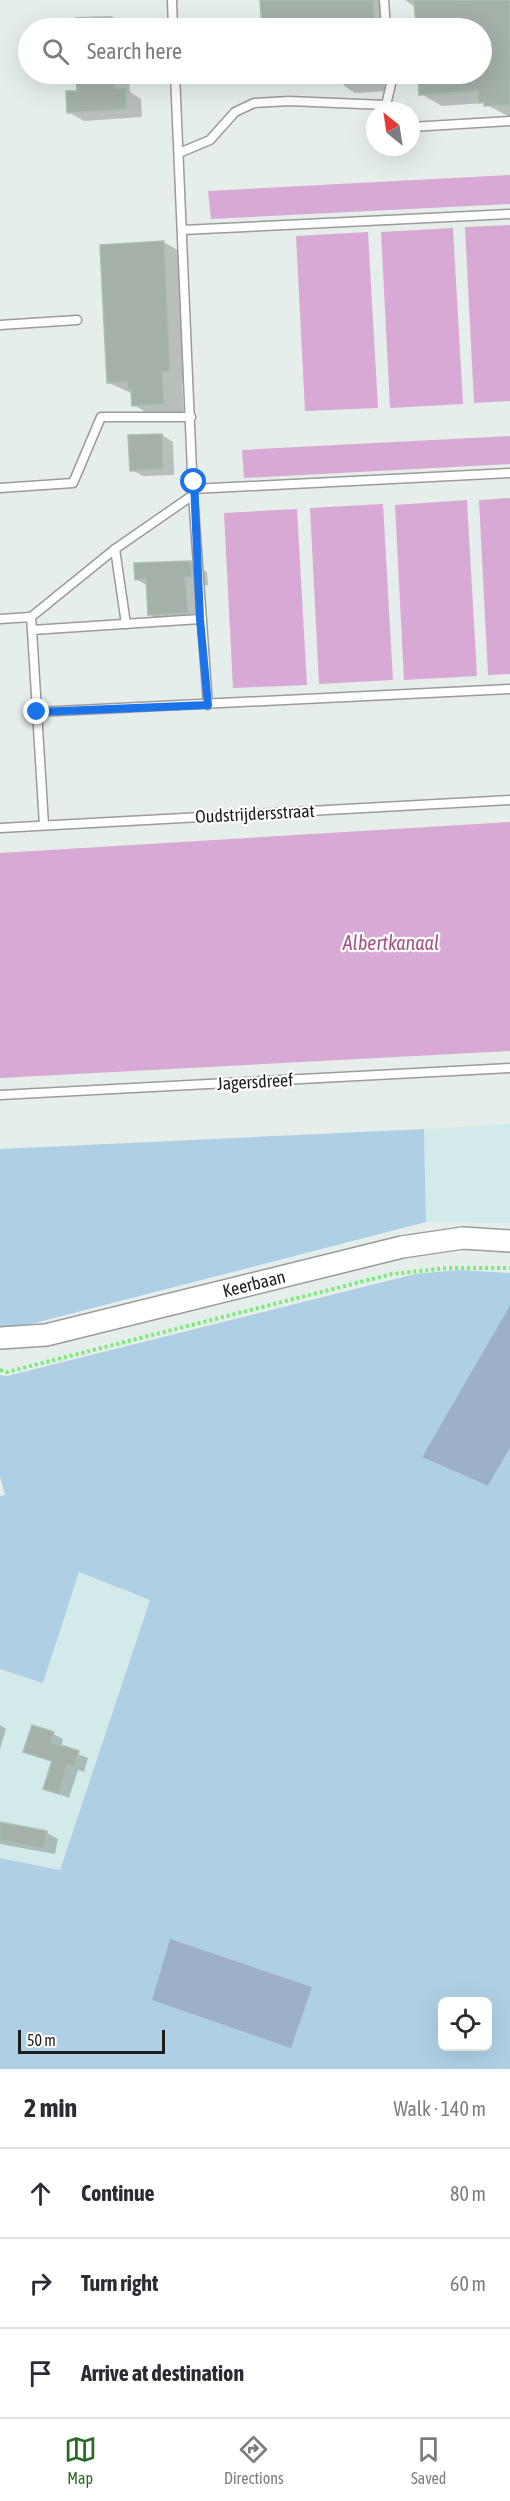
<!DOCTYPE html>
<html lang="en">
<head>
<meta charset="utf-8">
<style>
  body { margin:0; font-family:"Asap Condensed",sans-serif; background:#f7f7f7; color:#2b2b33 }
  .controls { position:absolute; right:18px; bottom:18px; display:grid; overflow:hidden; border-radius:9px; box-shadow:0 6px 24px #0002 }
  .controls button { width:54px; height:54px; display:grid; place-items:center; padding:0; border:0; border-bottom:2px solid #e1e1e2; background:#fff; color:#2b2b33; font:30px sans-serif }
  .compass { position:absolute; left:366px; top:102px; width:54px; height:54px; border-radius:50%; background:#fff; box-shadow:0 6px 24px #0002; rotate:330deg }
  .scale { position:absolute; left:18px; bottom:15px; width:147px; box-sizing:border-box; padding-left:6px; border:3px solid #1e1e1e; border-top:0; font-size:16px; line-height:21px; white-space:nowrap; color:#1e1e1e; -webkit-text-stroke:4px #fff; paint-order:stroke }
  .stop { position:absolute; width:18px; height:18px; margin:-14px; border:4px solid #1a73e8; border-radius:50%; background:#fff }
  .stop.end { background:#1a73e8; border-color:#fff; box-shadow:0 2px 6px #0008 }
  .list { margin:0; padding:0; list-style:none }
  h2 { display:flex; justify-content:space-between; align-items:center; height:78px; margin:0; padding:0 24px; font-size:26px }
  h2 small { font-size:20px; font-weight:400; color:#7c7c81 }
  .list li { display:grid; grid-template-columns:39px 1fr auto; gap:18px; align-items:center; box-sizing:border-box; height:90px; padding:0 24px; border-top:2px solid #e1e1e2 }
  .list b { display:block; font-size:22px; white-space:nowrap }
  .list em { font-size:20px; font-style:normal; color:#7c7c81 }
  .icon { flex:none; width:33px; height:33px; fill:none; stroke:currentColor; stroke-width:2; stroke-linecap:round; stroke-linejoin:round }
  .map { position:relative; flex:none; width:510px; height:2069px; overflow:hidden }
  .search { position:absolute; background:#fff; box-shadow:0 6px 24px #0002; left:18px; right:18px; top:18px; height:66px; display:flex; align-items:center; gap:15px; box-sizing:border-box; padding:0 21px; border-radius:33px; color:#7c7c81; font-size:22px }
  .sheet { height:348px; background:#fff }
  nav { display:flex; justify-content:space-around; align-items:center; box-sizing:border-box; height:84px; border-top:2px solid #e1e1e2; background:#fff; font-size:16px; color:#7c7c81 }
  nav a { display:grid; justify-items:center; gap:3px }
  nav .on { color:#296c24 }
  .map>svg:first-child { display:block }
  .farmland { fill:#d2ebea }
  .grass { fill:#afd0e4; fill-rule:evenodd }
  .forest { fill:#9db0ca }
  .water { fill:#d8a9d4 }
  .shadow { fill:#0003 }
  .building { fill:#a4b0a8; stroke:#a9bfb0; stroke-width:1.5 }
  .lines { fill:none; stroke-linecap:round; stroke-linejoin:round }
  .service-casing { stroke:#9b9b9b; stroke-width:11 }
  .tertiary-casing { stroke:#9b9b9b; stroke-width:24 }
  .path { stroke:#79ee76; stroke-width:4; stroke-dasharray:3 3; stroke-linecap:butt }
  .service { stroke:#fff; stroke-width:8 }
  .tertiary { stroke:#fff; stroke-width:21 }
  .route { stroke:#1a73e8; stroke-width:8 }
  .labels { text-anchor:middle; stroke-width:4.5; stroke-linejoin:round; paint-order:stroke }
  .street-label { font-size:18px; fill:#1e1e1e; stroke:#fff }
  .water-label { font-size:20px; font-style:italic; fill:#a65287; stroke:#fff }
</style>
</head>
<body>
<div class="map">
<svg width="510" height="2069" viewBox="0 0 510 2069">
  <rect width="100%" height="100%" fill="#e5eeea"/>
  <g class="farmland">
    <path d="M510 1124V1223L426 1222 424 1129Z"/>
    <path d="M79 1572 150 1600 60 1870 0 1858V1669L43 1682Z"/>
  </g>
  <g class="grass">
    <path d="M424 1129 426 1222 0 1332V1149Z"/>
    <path d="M459 1270 510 1273V1305L422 1457 488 1486 510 1448V2069H0V1858L60 1870 150 1600 79 1572 43 1683 0 1669V1496L5 1495 0 1476V1375L7 1376 415 1274ZM442 2002H488V2046H442Z"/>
  </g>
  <g class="forest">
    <path d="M510 1305V1448L488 1486 422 1457Z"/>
    <path d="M170 1939 312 1987 291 2048 152 2000Z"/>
  </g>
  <g class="water">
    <path d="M510 175V204L211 219 208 191Z"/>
    <path d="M510 225V401L474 403 465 227Z"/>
    <path d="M453 228 463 404 390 408 381 232Z"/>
    <path d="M368 232 378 408 305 411 296 236Z"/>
    <path d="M510 436V464L244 478 242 450Z"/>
    <path d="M510 498V674L488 675 479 500Z"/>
    <path d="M467 500 477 676 404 680 395 505Z"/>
    <path d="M383 504 393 680 319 684 310 508Z"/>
    <path d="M297 509 307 685 233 688 224 513Z"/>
    <path d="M510 822V1051L0 1078V853Z"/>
  </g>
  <g class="shadow">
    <path d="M262 0H383L385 28H263Z"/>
    <path d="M405 0H510V117L483 103 442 106 421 94 420 74H482V28H417L416 8Z"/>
    <path d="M111 16 127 25V28H76L75 17Z"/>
    <path d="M78 74H129L130 92 141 99 142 117 84 121 68 112 79 92Z"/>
    <path d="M344 74H387L388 91 355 93 344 86Z"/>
    <path d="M164 242 184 254 191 382 182 383 184 415 154 417 134 405 133 394 109 383Z"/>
    <path d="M162 435 173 442 174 475 143 476 132 470Z"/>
    <path d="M191 562 207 572 208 585 201 586 203 622 166 624 150 615 148 586 136 579Z"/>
    <path d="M0 1725 6 1729 0 1749Z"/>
    <path d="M53 1734 63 1739 61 1747 88 1758 84 1772 78 1770 69 1798 45 1788 53 1762 25 1751Z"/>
    <path d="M0 1824 47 1833 58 1839 55 1854 0 1844Z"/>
  </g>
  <g class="building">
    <path d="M260 0H373L375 28H262Z"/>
    <path d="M414 0H510V105L484 106V102L479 103 478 91 419 95 418 74H482V28H416Z"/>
    <path d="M76 74H114L115 88H126L127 109 67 113 66 91H77Z"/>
    <path d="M164 241 170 371 162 372 164 404 132 406 131 389H128L127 382 107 383 100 245Z"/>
    <path d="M162 434 163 469 130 471 128 435Z"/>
    <path d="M191 561 192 577H185L188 613 148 615 146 579 135 580 134 563Z"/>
    <path d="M32 1725 54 1732 51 1742 79 1751 74 1767 67 1765 59 1794 43 1789 52 1761 23 1752Z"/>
    <path d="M0 1822 47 1831 44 1849 0 1840Z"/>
  </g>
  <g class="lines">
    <defs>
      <g id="service">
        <path d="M172 0 173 28"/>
        <path d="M384 0 386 28"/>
        <path d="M175 74 193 495 208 705"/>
        <path d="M386 105 391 84 390 74"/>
        <path d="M411 127 510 121"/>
        <path d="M179 153 210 140 235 112 254 103 289 101 386 105 391 111"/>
        <path d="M182 230 510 214"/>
        <path d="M0 325 77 320"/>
        <path d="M0 488 73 483 101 417H191"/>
        <path d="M193 489 510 473"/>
        <path d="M115 549 126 624"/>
        <path d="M31 617 115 549 193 495"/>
        <path d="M0 619 31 617 32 630 200 619"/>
        <path d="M32 630 44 825"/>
        <path d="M37 712 510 689"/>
        <path d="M0 828 510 800"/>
        <path d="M0 1095 510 1068"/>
      </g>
      <path id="tertiary" d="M0 1338 46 1335 402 1247 463 1238 510 1241"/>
    </defs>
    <use href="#service" class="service-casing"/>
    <use href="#tertiary" class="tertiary-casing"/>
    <path class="path" d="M0 1370 7 1372 392 1274 447 1268H510"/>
    <use href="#service" class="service"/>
    <use href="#tertiary" class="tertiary"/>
  </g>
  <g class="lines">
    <path class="route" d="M37 712 208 705 200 619 194 482"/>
  </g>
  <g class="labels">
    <g class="street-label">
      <text transform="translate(255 814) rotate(-3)" y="6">Oudstrijdersstraat</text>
      <text transform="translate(255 1082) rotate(-3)" y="6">Jagersdreef</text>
      <text transform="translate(254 1284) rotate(-14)" y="6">Keerbaan</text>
    </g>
    <g class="water-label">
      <text x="391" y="950">Albertkanaal</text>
    </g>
  </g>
</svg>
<div class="controls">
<button><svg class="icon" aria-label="locate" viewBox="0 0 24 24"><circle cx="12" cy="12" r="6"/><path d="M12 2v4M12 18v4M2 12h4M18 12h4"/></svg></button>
</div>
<svg class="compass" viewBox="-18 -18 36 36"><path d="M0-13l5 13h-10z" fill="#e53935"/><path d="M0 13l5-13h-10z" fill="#7c7c81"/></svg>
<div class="scale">50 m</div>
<div class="stop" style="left:194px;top:482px"></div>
<div class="stop end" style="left:37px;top:712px"></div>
<div class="search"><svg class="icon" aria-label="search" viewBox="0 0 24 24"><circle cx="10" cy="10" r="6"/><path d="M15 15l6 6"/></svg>Search here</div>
</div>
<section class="sheet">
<h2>2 min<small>Walk · 140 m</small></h2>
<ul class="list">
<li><svg class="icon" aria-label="ahead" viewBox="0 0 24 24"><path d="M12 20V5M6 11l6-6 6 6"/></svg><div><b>Continue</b></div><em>80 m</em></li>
<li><svg class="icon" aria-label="right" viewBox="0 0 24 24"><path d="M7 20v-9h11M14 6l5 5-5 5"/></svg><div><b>Turn right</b></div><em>60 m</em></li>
<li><svg class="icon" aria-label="arrive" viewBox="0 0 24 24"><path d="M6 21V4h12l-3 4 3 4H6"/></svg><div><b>Arrive at destination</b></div></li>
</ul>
</section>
<nav>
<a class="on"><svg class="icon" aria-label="map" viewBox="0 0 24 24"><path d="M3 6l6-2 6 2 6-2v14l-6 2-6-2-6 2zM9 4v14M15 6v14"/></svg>Map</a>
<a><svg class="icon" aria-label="directions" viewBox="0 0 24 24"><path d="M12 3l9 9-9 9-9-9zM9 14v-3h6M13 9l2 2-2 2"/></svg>Directions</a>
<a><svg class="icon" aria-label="saved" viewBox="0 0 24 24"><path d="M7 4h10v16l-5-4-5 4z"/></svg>Saved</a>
</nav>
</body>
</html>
